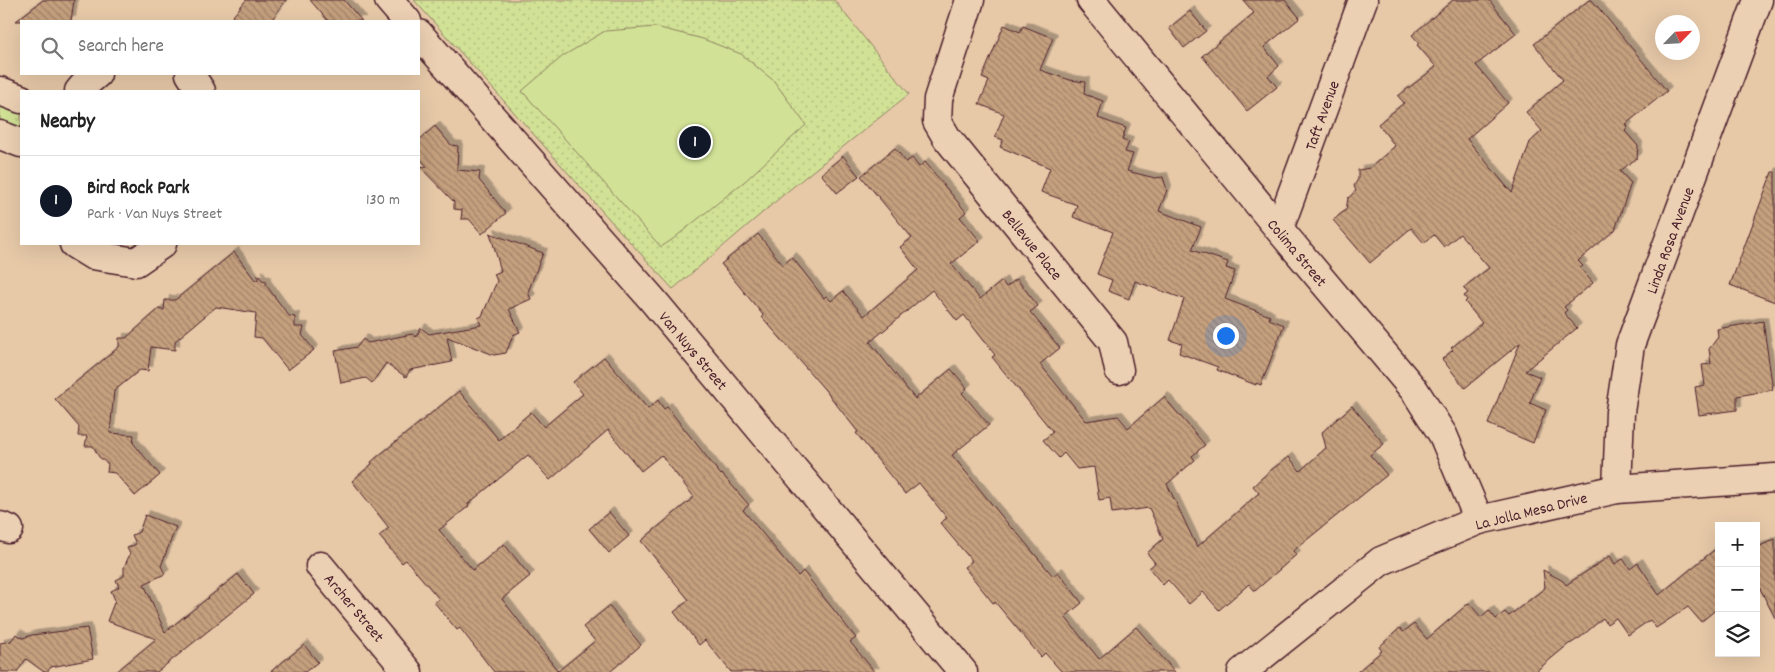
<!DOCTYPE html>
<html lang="en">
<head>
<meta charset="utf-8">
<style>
  body { margin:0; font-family:Dekko,sans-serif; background:#f6f6f6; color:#222 }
  .controls { position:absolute; right:15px; bottom:15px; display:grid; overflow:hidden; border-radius:0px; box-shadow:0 5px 20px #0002 }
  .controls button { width:45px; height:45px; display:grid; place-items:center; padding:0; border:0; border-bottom:1px solid #e0e0e0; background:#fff; color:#222; font:25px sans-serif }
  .compass { position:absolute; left:1655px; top:15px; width:45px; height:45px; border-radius:50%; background:#fff; box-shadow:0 5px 20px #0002; rotate:65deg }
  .you { position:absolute; left:1225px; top:335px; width:18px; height:18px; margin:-12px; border:4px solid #fff; border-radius:50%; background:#1a73e8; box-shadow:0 0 0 8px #1a73e833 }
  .badge { display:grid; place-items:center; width:32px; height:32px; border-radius:50%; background:#111827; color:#fff; font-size:16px; font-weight:700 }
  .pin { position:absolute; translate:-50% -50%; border:2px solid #fff; box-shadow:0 1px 5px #0006 }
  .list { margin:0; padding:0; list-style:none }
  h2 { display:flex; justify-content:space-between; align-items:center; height:65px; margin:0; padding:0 20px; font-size:21px }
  h2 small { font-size:16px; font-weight:400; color:#767676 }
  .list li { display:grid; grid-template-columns:32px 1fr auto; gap:15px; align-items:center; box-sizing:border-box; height:90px; padding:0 20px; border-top:1px solid #e0e0e0 }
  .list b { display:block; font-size:19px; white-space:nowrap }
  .list p { margin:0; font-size:16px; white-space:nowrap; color:#767676 }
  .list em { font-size:16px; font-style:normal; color:#767676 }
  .icon { flex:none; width:28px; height:28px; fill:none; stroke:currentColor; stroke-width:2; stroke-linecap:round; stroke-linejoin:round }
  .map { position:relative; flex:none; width:1775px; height:672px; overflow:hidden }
  .search { position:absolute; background:#fff; box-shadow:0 5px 20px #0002; left:20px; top:20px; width:400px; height:55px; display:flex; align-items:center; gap:12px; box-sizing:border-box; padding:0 18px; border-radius:0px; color:#767676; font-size:19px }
  .panel { position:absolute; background:#fff; box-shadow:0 5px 20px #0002; left:20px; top:90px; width:400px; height:155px; border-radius:0px }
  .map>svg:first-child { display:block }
  .grass { fill:url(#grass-tufts); stroke:#8e8060 }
  .park { fill:url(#park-dots); stroke:#8e8060 }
  .garden { fill:#d1e296; stroke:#8e8060 }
  .building { fill:url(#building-back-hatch); stroke:#4a1f2b; filter:url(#shadow) }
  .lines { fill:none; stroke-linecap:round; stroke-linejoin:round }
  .minor-casing { stroke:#4a1f2b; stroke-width:31 }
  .minor { stroke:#ecd0b3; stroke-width:28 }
  .labels { text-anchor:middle; stroke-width:5; stroke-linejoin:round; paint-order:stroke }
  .street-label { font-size:16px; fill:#4a1f2b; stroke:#ecd0b3 }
</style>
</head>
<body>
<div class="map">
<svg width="1775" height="672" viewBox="0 0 1775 672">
  <defs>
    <pattern id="grass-tufts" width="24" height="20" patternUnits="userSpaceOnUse" patternTransform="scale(1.25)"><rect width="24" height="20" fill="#d1e296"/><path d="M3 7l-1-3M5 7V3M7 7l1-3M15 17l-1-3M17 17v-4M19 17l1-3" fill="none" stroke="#b5c181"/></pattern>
    <pattern id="park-dots" width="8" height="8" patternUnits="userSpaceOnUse" patternTransform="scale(1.25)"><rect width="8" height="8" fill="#d1e296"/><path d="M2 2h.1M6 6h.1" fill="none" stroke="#b5c181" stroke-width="1.8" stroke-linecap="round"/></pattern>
    <pattern id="building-back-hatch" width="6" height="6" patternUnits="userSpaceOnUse" patternTransform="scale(1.25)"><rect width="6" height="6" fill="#c5a07e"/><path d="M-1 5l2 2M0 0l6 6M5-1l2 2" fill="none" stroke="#a28267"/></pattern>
    <filter id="shadow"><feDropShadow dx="4.5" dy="-4.5" stdDeviation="0" flood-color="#0004"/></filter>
  </defs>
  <rect width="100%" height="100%" fill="#e7c9a8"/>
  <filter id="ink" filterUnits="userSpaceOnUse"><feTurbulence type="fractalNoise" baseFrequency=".02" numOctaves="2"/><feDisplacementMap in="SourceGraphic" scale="10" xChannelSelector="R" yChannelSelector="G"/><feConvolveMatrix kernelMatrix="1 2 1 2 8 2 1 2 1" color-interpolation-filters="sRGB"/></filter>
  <g filter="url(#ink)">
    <path class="grass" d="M0 103 21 111V129L0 121Z"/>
    <path class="park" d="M414 0H834L909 94 789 190 673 289 618 229Z"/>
    <path class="garden" d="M656 27 703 39 741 54 774 81 806 125 745 181 673 239 661 247 522 91 563 56 605 31Z"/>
    <g class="building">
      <path d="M43 0H74L71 21H16Z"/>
      <path d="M246 0H286L271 21H229Z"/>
      <path d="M310 0H344L362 21H328Z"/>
      <path d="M1243 0H1285L1300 18 1264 47 1279 66 1268 76 1277 87 1247 111 1202 56 1254 13Z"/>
      <path d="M1453 0H1489L1516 34 1476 65 1508 103 1467 139 1512 193 1530 142 1542 131 1526 112 1563 80 1534 44 1589 0H1592L1667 91 1626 124 1628 127 1625 131 1638 146 1637 158 1620 171 1631 183 1615 230 1578 261 1583 266 1580 268 1593 283 1564 307 1567 310 1564 313 1577 328 1525 371 1540 377 1530 403 1546 410 1533 443 1488 424 1520 343 1465 388 1442 359 1453 350 1451 348 1482 323 1465 302 1467 300 1464 296 1468 293 1463 288 1489 268 1460 234 1444 247 1434 235 1424 243 1411 228 1370 263 1333 220 1346 210 1348 198 1356 191 1354 186 1358 179V170L1370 168 1395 146 1378 124 1404 103 1398 96 1436 67 1417 45 1419 43 1412 35Z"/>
      <path d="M1190 11 1206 31 1184 48 1169 28Z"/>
      <path d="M1004 25 1020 32 1023 26 1053 38 1040 70 1070 80 1085 82 1084 94 1103 101 1098 118 1126 128 1122 140 1129 142 1125 152 1133 154 1127 171 1155 178 1163 177 1167 190 1159 211 1201 227 1192 250 1228 262 1226 268 1235 271 1225 299 1270 316 1269 319 1284 325 1261 385 1256 383V385L1217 370 1218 367 1179 353 1182 344 1170 340 1184 299 1135 281 1129 299 1108 291 1112 280 1097 274 1113 232 1073 217 1077 205 1041 192 1050 168 1000 147 1003 140 995 137 1004 114 979 104 989 81 982 78Z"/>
      <path d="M435 126 451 145 458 146 457 170 480 172 479 180 506 213 482 234 469 219H461L462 210 454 209V202L419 166 427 167 419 157V140Z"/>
      <path d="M895 148 906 162 912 158 919 167 925 162 966 212 960 217 980 241 951 264 980 299 1002 281 1006 287 1017 279 1038 306 1030 312 1060 348 1040 364 1086 421 1118 416 1128 428 1164 397 1205 445 1192 456 1195 460 1167 484 1197 547 1259 493 1253 486 1271 470 1289 457 1300 471 1326 448 1322 432 1352 406 1384 444 1370 455 1387 475 1293 551 1296 555 1255 591 1249 584 1219 610 1203 592 1189 604 1168 580 1163 585 1149 568 1155 563 1147 553 1163 539 1149 508 1112 513 1110 498 1099 500 1094 467 1077 469 1064 453 1059 458 1043 440 1053 432 992 357 995 355 964 315 957 321 932 290 870 342 915 399 951 369 967 388 962 393 989 425 952 455 1012 529 1013 528 1053 576 1058 572 1082 603 1065 617 1099 659 1136 627 1175 672H1062L1045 653 1041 657 995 602 993 603 964 567 972 561 940 523 947 518 919 483 905 494 856 433 858 432 825 390 762 317 763 315 721 264 758 234 783 265 792 257 824 298 826 296 831 301 843 291 864 316 918 270 900 247 912 238 861 176Z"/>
      <path d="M843 156 859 176 837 193 821 174Z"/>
      <path d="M1772 172H1775V302L1730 285Z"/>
      <path d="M490 233 543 253 528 292 531 299 509 309 520 332 513 335 506 353 494 355 447 337 452 362 410 370 406 377 386 363 372 383 366 378 341 383 335 351 357 347 363 339 368 343 412 334 416 337 421 328 429 334 481 325 478 318 482 316 497 281 494 274 501 271Z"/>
      <path d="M234 252 255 280H258V275L262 280 266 281V285L289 316 295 317V327H304L302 335 314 350 288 370 262 338 254 337 256 313 216 307 175 341V350L151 347 148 371 140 370 114 391 110 433 134 435 133 443 160 475 135 496 115 473 107 472 108 464 99 457 93 446H85L87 436H78L79 427 55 399 119 347V338H126L159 309 164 310 165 300H175Z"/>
      <path d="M1763 321 1773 390 1737 396V410L1699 415 1695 387 1705 385 1702 365 1711 364 1709 349 1718 337 1717 329Z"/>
      <path d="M604 357 648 409 658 400 664 409 667 407 721 475 722 474 749 505 743 510 798 576 803 571 856 638 850 642 875 672H731L705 640 699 645 674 612 689 600 641 541 694 497 661 455 641 471 608 430 550 480 528 455 468 504 469 506 439 530 473 570 504 544 530 576 502 599 558 671 595 641 583 627 609 606 641 645 610 672H494L460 628 457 630 434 602 439 599 406 560 402 563 379 536 389 528 352 481 372 464 371 462 459 391 499 440 531 412 544 427 583 394 573 382Z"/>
      <path d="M609 512 629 536 609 553 589 529Z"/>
      <path d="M145 515 176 527 161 566 165 574 144 584 165 632 238 574 254 594 157 672H116L156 639 107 621 115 600 111 591 119 587 116 580 124 576V567L130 554 127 548 136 544 132 535 139 532Z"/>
      <path d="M1775 539V618L1756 581V548Z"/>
      <path d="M1719 546V607L1701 622 1688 607 1656 628 1650 620 1628 635 1616 618 1607 624 1603 618 1581 637 1570 644V643L1535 672H1357L1382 651 1379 647 1400 628 1403 632 1414 624 1427 639 1469 603 1481 617 1489 610 1496 619 1505 612 1509 616 1545 588 1543 570 1563 581 1566 585 1610 556 1615 564 1623 559 1630 569 1638 563 1659 595Z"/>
      <path d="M87 628 93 659 51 667 47 672H44L26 659 17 672H0V643L11 641 16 634 23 638 32 635Z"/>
      <path d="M304 645 318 662 305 672H270Z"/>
    </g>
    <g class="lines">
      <defs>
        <g id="minor">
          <path d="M389 0 407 21"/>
          <path d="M970 0 938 99 937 121 947 138 1113 342 1119 370"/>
          <path d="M1091 0 1279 229 1415 391 1443 435 1479 520"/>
          <path d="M419 34 651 298 963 672"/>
          <path d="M190 74 201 91"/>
          <path d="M0 91 21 99"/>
          <path d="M79 91 85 84 97 74"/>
          <path d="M0 135 21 143"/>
          <path d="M1279 229 1363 0"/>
          <path d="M74 244 92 255 136 262 162 244"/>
          <path d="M1617 489 1620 412 1630 345 1758 0"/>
          <path d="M0 526 9 529"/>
          <path d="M320 566 408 672"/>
          <path d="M1242 672 1381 561 1479 520 1617 489 1775 478"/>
        </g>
      </defs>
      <use href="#minor" class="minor-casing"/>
      <use href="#minor" class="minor"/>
    </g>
  </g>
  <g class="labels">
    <g class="street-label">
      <text transform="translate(1321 115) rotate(-70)" y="6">Taft Avenue</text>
      <text transform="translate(1669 240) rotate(-70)" y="6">Linda Rosa Avenue</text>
      <text transform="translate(1033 244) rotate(51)" y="6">Bellevue Place</text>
      <text transform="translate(1298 252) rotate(50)" y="6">Colima Street</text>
      <text transform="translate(694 350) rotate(50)" y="6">Van Nuys Street</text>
      <text transform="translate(1531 510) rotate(-14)" y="6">La Jolla Mesa Drive</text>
      <text transform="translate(355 607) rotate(50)" y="6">Archer Street</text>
    </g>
  </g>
</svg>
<div class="controls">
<button>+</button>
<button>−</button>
<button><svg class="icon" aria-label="layers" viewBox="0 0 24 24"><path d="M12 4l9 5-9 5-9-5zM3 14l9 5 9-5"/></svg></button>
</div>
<svg class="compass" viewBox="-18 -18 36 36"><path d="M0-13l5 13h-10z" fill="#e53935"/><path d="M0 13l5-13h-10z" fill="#767676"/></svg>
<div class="you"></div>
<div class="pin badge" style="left:695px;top:142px">1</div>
<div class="search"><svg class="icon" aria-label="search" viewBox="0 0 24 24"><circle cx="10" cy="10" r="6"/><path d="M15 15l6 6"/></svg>Search here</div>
<section class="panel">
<h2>Nearby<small></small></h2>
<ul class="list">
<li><span class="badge">1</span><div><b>Bird Rock Park</b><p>Park · Van Nuys Street</p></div><em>130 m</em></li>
</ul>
</section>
</div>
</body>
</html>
